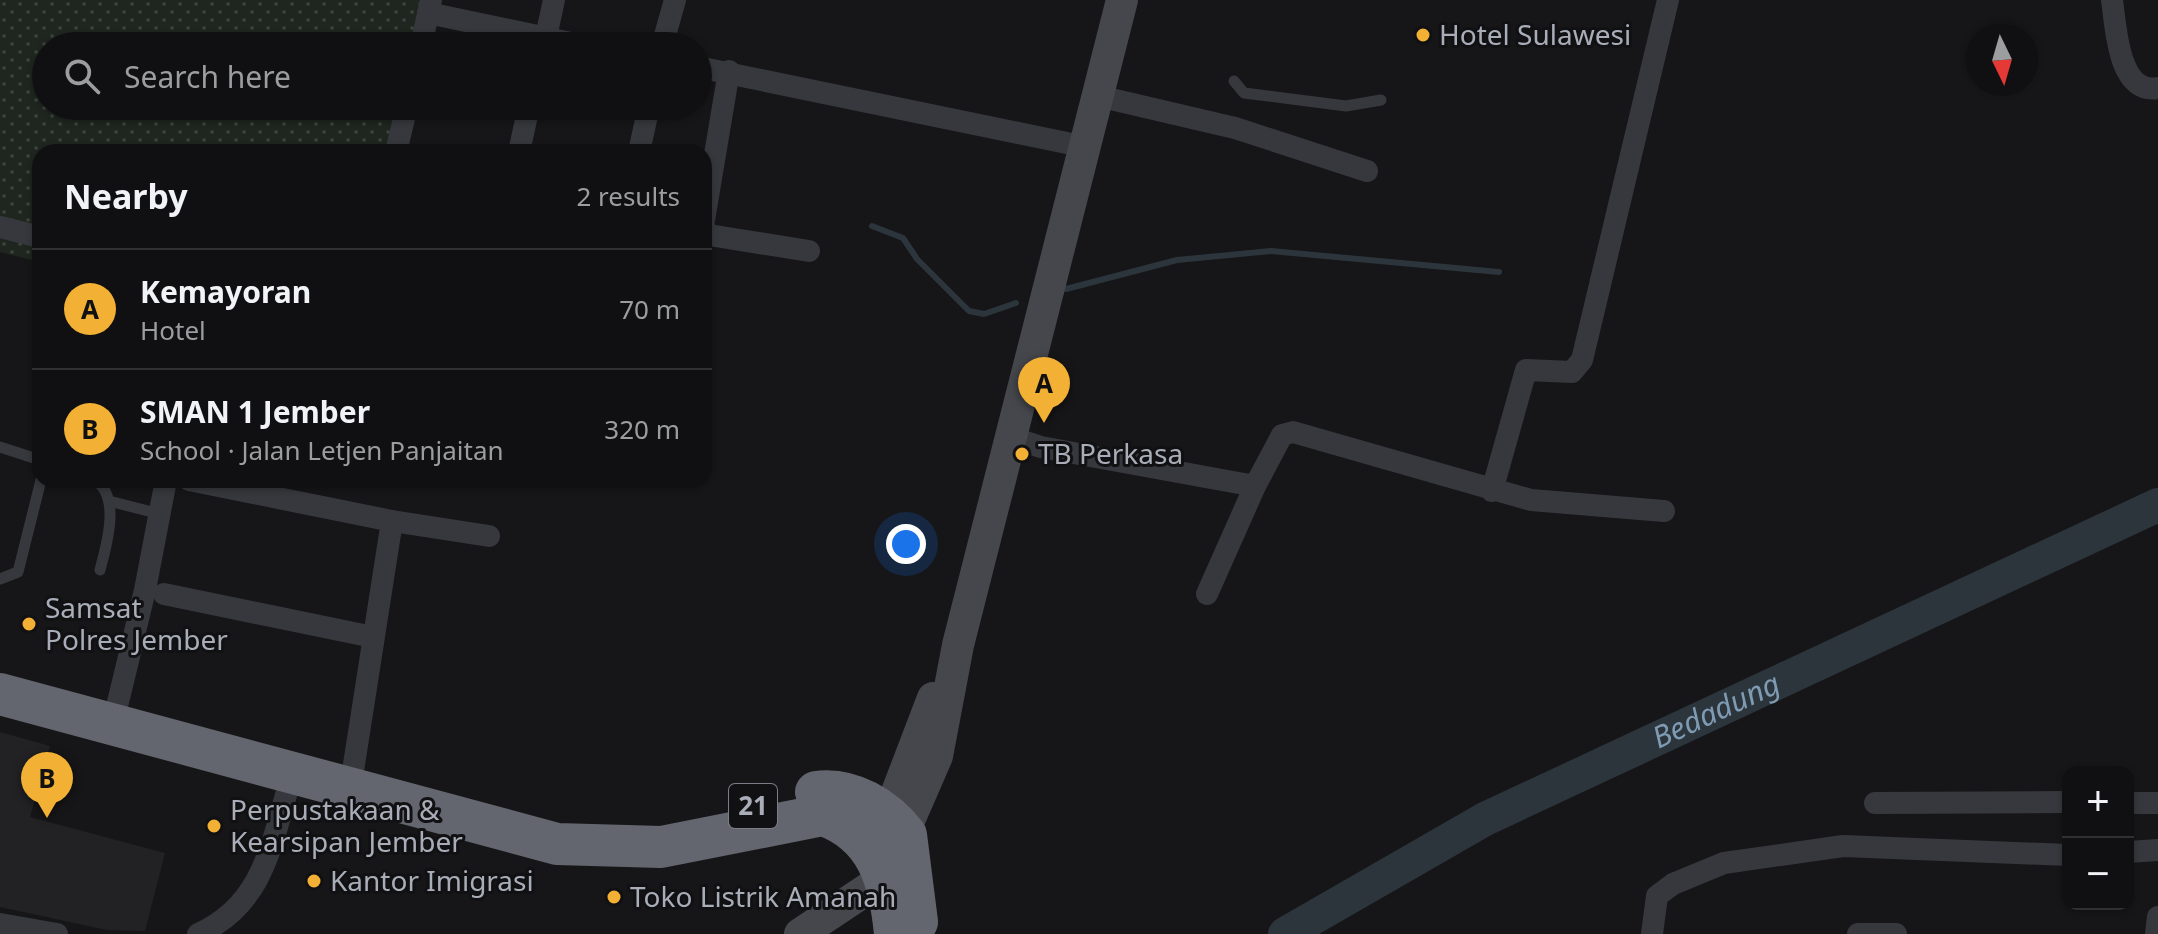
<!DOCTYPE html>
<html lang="en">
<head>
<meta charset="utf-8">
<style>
  body { margin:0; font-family:"Noto Sans",sans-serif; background:#19191b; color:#f1f3f6 }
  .controls { position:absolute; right:24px; bottom:24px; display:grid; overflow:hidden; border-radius:16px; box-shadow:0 2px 6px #0004 }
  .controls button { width:72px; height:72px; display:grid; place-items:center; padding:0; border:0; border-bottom:2px solid #303032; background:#101012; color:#f1f3f6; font:40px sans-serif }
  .compass { position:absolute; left:1966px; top:24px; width:72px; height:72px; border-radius:50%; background:#101012; box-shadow:0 2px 6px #0004; rotate:175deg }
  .you { position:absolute; left:906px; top:544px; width:28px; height:28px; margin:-20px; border:6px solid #fff; border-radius:50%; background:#1a73e8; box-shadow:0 0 0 12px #1a73e833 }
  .badge { display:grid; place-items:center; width:52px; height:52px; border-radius:50%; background:#f2b134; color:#111; font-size:26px; font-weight:700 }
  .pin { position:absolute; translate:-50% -66px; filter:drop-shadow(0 2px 4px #0008) }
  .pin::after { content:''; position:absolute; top:42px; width:28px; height:24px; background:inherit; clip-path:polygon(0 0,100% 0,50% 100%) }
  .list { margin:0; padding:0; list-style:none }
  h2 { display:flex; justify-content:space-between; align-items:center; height:104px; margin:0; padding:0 32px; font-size:34px }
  h2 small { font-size:26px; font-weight:400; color:#9c9d9f }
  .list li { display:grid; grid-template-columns:52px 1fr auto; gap:24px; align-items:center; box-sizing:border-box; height:120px; padding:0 32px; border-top:2px solid #303032 }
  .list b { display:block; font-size:30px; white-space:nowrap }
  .list p { margin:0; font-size:26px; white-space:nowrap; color:#9c9d9f }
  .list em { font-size:26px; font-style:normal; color:#9c9d9f }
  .icon { flex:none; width:44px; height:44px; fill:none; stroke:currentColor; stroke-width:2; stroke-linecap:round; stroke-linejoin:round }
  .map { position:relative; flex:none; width:2158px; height:934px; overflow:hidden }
  .search { position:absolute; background:#101012; box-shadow:0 2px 6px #0004; left:32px; top:32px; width:680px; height:88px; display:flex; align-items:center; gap:20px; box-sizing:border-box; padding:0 28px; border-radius:44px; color:#9c9d9f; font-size:30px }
  .panel { position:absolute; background:#101012; box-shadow:0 2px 6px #0004; left:32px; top:144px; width:680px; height:344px; border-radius:24px }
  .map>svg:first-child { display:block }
  .built { fill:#222225 }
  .grass { fill:url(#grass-dots) }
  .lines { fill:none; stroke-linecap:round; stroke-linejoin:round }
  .stream { stroke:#2c353c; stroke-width:6 }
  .river { stroke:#2c353c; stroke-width:34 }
  .lane { stroke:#37383d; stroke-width:11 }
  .street { stroke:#37383d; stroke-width:22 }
  .secondary { stroke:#45474d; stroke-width:32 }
  .highway { stroke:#63666e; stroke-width:42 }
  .poi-dot { fill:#f2b134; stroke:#111113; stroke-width:3 }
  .labels { text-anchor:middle; stroke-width:6; stroke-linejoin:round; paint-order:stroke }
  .shield { fill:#111113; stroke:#7b7e86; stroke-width:2 }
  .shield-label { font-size:26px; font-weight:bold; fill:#a8adb8 }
  .poi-label { font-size:28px; fill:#a8adb8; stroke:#111113; text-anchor:start }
  .water-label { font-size:30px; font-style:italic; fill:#7f9bb3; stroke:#111113 }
</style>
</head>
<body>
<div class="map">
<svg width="2158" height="934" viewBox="0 0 2158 934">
  <defs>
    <pattern id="grass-dots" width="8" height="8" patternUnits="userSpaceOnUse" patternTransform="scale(2)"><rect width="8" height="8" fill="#1e261f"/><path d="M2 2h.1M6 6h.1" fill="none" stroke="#3c433d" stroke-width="1.8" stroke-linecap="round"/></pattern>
  </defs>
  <rect width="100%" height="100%" fill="#161618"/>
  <path class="built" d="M0 732 50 746 30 817 165 853 145 931 107 930 0 907Z"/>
  <path class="grass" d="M0 0H435L423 46H46V106H409L398 152H40V262L0 252Z"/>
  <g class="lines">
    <g class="stream">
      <path d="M872 226 903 238 917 259 969 311 984 314 1016 303"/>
      <path d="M1066 289 1177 260 1271 251 1499 272"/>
    </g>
    <path class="river" id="s1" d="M1285 934 1485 819 2158 505"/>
    <g class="lane">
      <path d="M1234 81 1244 93 1346 106 1381 100"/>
      <path d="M0 447 40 460"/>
      <path d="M94 480C122 495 106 547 100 570"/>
      <path d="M109 501 160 514"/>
      <path d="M0 579 18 572 41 480"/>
    </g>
    <g class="street">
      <path d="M2112 0C2116 27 2118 95 2158 88"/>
      <path d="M428 13 585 46"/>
      <path d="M421 46 431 0"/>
      <path d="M544 46 554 0"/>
      <path d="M662 46 675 0"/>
      <path d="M698 67 1086 147"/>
      <path d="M1098 96 1235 128 1367 171"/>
      <path d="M396 152 407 106"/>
      <path d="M519 152 529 106"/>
      <path d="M639 152 649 106"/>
      <path d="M704 220 729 71"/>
      <path d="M0 227 40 237"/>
      <path d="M704 228 709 235 809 251"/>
      <path d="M1013 438 1041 447 1255 486 1282 435 1293 432 1531 500 1664 511"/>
      <path d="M189 480 392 521 489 536"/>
      <path d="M1492 491 1526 370 1572 372 1582 360 1668 0"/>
      <path d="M164 594 373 637"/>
      <path d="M1207 594 1255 486"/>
      <path d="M113 723 145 590 166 480"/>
      <path d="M350 790 392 521"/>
      <path d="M1875 803 2068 802"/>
      <path d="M2128 803H2158"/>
      <path d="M2128 852 2158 850"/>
      <path d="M0 924 57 934"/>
      <path d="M198 934C266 904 272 839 292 774"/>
      <path d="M1652 934 1657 896 1673 884 1724 863 1843 846 2068 855"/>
      <path d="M1858 934H1896"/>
      <path d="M2156 934 2158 917"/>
    </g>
    <g class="secondary">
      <path d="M881 834 933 698"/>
      <path d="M800 934 884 878 937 756 958 645 1122 0"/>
    </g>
    <g class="highway">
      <path d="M0 694 557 844 661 847 823 815C877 834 890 880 895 934"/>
      <path d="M816 792C851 787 885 808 906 835L917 922"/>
    </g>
  </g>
  <g class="poi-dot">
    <circle cx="1423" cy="35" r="8"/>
    <circle cx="1022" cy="454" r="8"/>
    <circle cx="29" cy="624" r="8"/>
    <circle cx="214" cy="826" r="8"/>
    <circle cx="314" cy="881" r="8"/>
    <circle cx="614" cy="897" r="8"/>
  </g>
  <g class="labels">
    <rect class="shield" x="729" y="784" width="48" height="44" rx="6"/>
    <g class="shield-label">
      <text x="753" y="815">21</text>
    </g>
    <g class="poi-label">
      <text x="1439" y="45">Hotel Sulawesi</text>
      <text x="1038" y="464">TB Perkasa</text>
      <text x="45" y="618">Samsat<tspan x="45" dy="32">Polres Jember</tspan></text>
      <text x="230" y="820">Perpustakaan &amp;<tspan x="230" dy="32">Kearsipan Jember</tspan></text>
      <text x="330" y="891">Kantor Imigrasi</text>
      <text x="630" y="907">Toko Listrik Amanah</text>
    </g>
    <g class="water-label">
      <text dy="10" stroke="none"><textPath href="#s1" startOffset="486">Bedadung</textPath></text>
    </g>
  </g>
</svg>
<div class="controls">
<button>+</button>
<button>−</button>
</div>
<svg class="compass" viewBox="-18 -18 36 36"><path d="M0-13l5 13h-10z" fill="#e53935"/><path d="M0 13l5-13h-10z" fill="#9c9d9f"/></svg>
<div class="you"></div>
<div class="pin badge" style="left:1044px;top:423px">A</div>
<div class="pin badge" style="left:47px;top:818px">B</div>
<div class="search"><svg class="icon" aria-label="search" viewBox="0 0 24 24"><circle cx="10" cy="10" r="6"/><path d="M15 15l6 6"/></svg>Search here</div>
<section class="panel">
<h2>Nearby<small>2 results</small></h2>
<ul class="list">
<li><span class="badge">A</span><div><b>Kemayoran</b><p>Hotel</p></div><em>70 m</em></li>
<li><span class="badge">B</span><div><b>SMAN 1 Jember</b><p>School · Jalan Letjen Panjaitan</p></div><em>320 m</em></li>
</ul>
</section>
</div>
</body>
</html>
